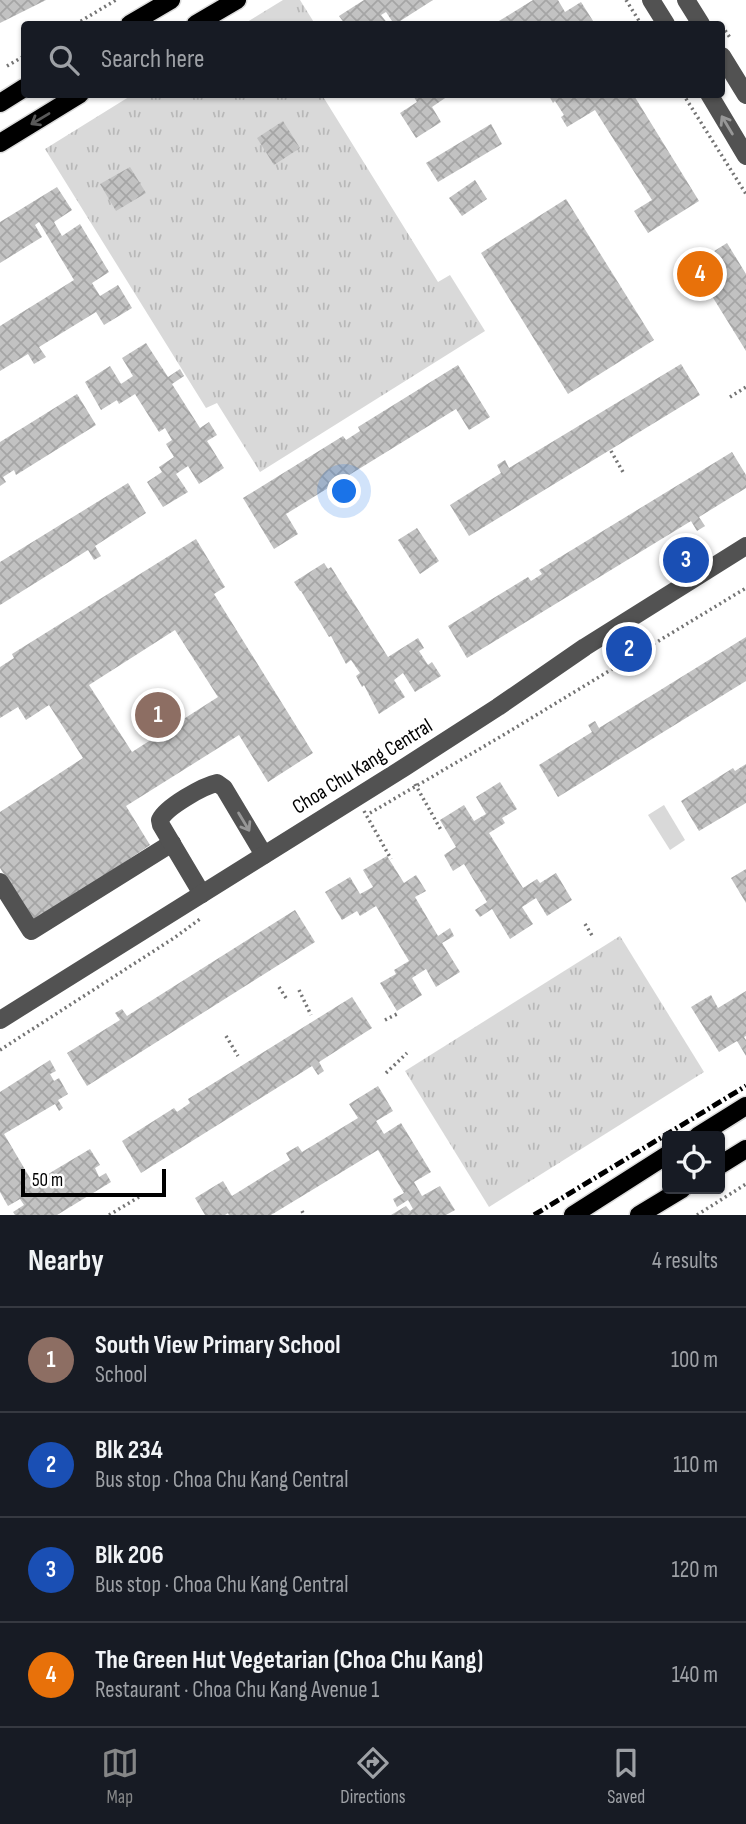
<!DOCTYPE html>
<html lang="en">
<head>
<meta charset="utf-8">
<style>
  body { margin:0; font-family:"Sofia Sans Condensed",sans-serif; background:#20242c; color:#f1f3f6 }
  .controls { position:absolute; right:21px; bottom:21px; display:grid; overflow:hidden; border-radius:7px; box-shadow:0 2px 5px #0004 }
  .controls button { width:63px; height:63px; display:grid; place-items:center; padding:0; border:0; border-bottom:2px solid #363941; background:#171b24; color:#f1f3f6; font:35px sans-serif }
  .scale { position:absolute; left:21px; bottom:18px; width:145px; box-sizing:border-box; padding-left:7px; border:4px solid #000; border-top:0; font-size:19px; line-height:24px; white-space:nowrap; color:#000; -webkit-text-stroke:5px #fff; paint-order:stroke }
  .you { position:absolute; left:345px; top:492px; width:24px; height:24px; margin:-18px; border:5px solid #fff; border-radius:50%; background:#1a73e8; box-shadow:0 0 0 10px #1a73e833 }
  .badge { display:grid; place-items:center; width:46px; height:46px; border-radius:50%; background:#858687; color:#fff; font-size:23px; font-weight:700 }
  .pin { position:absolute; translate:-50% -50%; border:4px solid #fff; box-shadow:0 2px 7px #0006 }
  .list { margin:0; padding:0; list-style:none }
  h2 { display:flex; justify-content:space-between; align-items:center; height:91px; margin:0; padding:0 28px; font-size:30px }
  h2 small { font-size:23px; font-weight:400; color:#9ea1a6 }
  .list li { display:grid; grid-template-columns:46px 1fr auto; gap:21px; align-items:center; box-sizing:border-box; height:105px; padding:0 28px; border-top:2px solid #363941 }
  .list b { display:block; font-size:26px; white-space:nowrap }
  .list p { margin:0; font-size:23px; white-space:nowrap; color:#9ea1a6 }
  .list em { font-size:23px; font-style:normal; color:#9ea1a6 }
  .icon { flex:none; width:38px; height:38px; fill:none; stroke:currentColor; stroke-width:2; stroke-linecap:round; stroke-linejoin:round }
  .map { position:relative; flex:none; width:746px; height:1215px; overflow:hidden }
  .search { position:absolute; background:#171b24; box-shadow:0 2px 5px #0004; left:21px; right:21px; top:21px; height:77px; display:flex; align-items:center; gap:18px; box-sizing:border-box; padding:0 24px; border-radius:7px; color:#9ea1a6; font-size:26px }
  .sheet { height:511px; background:#171b24 }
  nav { display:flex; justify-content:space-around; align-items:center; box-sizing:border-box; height:98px; border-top:2px solid #363941; background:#171b24; font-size:19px; color:#9ea1a6 }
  nav a { display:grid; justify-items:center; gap:4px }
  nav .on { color:#858687 }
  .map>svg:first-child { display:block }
  .grass { fill:url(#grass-tufts) }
  .garden { fill:#d9d9d9 }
  .building { fill:url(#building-cross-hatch); fill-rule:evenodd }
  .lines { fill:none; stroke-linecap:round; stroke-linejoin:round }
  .major-casing { stroke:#dbdbdb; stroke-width:21 }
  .path { stroke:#747474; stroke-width:3.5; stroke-dasharray:2 3.5; stroke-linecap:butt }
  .minor { stroke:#525252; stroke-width:18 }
  .major { stroke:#000; stroke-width:18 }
  .rail { stroke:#000; stroke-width:5; stroke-dasharray:10 3.5 2 3.5; stroke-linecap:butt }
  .oneway { stroke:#595959 }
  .oneway2 { stroke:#979797 }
  .labels { text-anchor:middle; stroke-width:7; stroke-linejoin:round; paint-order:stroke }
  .street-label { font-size:21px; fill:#000; stroke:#fff }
</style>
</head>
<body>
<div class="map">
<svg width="746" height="1215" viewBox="0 0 746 1215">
  <defs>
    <pattern id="grass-tufts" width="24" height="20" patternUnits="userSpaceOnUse" patternTransform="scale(1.75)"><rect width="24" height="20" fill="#d9d9d9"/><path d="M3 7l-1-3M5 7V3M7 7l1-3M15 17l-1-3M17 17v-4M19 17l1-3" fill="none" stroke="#b8b8b8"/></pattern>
    <pattern id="building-cross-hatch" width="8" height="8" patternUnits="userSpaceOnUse" patternTransform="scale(1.75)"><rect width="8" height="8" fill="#c2c2c2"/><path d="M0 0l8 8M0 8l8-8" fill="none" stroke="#a5a5a5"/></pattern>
  </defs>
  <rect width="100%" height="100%" fill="#fff"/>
  <g class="grass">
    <path d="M283 0H300L315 24H244Z"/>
    <path d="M132 95H322L438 282 450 275 485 331 260 472 217 403 206 408 45 149Z"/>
    <path d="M620 936 704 1072 489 1207 405 1071Z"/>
  </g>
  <path class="garden" d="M664 805 685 840 670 850 648 815Z"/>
  <g class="building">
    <path d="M0 0H46L0 23Z"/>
    <path d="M364 0H433L397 23 399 24H394L386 12 381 15 388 24H345L339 16Z"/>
    <path d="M533 0H558L565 12 581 2 595 24H494Z"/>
    <path d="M412 94H451L432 107 441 122 416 138 400 113 417 102Z"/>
    <path d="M548 94H633L699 201 648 233 634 211 652 200 595 110 567 127 561 117 564 115 555 101 553 103Z"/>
    <path d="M283 121 300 148 274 165 257 138Z"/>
    <path d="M491 124 502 144 438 182 426 163Z"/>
    <path d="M130 167 146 193 116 211 100 184Z"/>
    <path d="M475 180 487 199 462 216 449 198Z"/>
    <path d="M57 187 72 210 54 222 62 236 80 224 109 272 92 283 100 296 118 285 132 308 104 325 96 312 39 347 46 357 34 364 28 354 0 371V326L74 280 39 222 35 225 42 237 0 263V222Z"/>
    <path d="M566 199 654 340 568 394 481 253Z"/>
    <path d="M727 243 746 274V351L707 288 689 298 675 276Z"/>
    <path d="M146 343 168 377 180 369 184 376 172 384 200 428 209 422 217 435 207 441 224 468 199 484 188 466 176 474 188 492 163 507 147 482 162 472 159 467 174 457 166 444 172 440 165 428 159 432 135 394 119 404 117 400 101 410 85 382 110 366 121 384 133 376 122 358Z"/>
    <path d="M681 364 700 395 469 536 450 505 501 473 497 465 505 460 509 468Z"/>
    <path d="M458 365 490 417 469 430 456 409 286 514 298 534 274 549 243 498 343 436 346 440 360 431 358 427Z"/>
    <path d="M77 394 96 425 16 475 14 470 3 477 6 482 0 486V442Z"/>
    <path d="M732 452 746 475V488L699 517 705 526 697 531 691 521 467 658 448 626 528 577 531 581 542 574 539 570Z"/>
    <path d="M128 483 146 513 95 546 101 556 94 560 88 550 0 605V562Z"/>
    <path d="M417 528 439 561 420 574 398 540Z"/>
    <path d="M196 539 225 587 214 594 313 753 268 782 239 735 126 806 150 845 34 923 0 868V812L83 758 49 705 26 720 18 707 0 718V667L14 658 12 654ZM175 630 218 697 132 752 89 685Z"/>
    <path d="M324 563 328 569 331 567 388 657 418 638 424 648 419 651 428 665 432 662 441 676 415 692 403 673 394 680 405 697 379 714 364 685 362 687 356 676 360 673 351 660 346 664 331 636 329 637 301 591H300L294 582Z"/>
    <path d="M746 637V681L558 797 539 765 592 732 588 725 595 721 599 728Z"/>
    <path d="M746 764V803L699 831 681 801 733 768 735 771Z"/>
    <path d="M500 782 517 809 502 818 505 823 489 833 523 888 537 879 540 883 556 873 572 900 547 916 536 898 522 907 533 924 510 939 492 909 480 917 475 910 487 902 464 864 453 871 444 855 456 847 440 820 464 805 474 821 486 814 476 797Z"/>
    <path d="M387 856 404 883 416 875 426 891 415 897 438 936 450 928 454 936 442 943 460 972 436 987 426 969 412 978 422 995 397 1011 380 983 396 974 394 970 409 961 376 906 360 916 357 911 342 920 325 892 350 877 360 894 373 887 363 870Z"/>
    <path d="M746 869V903L731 878Z"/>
    <path d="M295 910 315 942 87 1086 67 1053 120 1020 115 1013 122 1009 127 1016Z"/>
    <path d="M746 991V1036L744 1037 746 1040V1056L737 1041 719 1052 691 1007 711 995 718 1008Z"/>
    <path d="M352 997 372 1028 319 1062 324 1071 318 1075 312 1066 141 1173 122 1141 174 1108 177 1112 190 1103 188 1099Z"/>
    <path d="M50 1060 56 1071 50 1074 54 1081 59 1078 68 1094 58 1100 63 1108 59 1111 55 1104 4 1134 33 1183 90 1149 100 1165 95 1168 99 1177 106 1173 111 1182 57 1215H15L13 1212 24 1205 20 1199 8 1206 0 1192V1092Z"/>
    <path d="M378 1086 393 1111 376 1121 384 1134 401 1123 431 1172 414 1182 422 1196 440 1186 455 1210 446 1215H391L406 1206 410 1211 413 1209 408 1200 397 1207 393 1199 404 1193 378 1150 271 1215H229L228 1213 225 1215H205L195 1198 223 1181 232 1196 290 1160 286 1153 298 1146 302 1152 358 1118 349 1104Z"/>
  </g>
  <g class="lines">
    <defs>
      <g id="major">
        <path d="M130 24 171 0"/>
        <path d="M196 24 237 0"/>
        <path d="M0 103 24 88"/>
        <path d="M0 143 80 94"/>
        <path d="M698 1136 746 1106"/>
        <path d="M720 1165 746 1149"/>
        <path d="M573 1215 667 1155"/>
        <path d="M639 1215 682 1189"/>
      </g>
    </defs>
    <use href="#major" class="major-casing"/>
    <g class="path">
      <path d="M626 0 641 24"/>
      <path d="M76 24 116 0"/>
      <path d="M722 26 731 39"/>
      <path d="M7 66 24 56"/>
      <path d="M683 94 746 194"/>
      <path d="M730 397 746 387"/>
      <path d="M611 451 623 472"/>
      <path d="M415 784 441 830"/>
      <path d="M364 811 391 859"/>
      <path d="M370 813 500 737 746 588"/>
      <path d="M585 924 593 937"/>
      <path d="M279 987 286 998"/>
      <path d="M299 990 311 1015"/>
      <path d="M385 1020 397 1014"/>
      <path d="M226 1036 238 1056"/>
      <path d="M0 1050 174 938 200 919"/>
      <path d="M386 1073 407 1053"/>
      <path d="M302 1211 304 1215"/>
      <path d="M109 1215 139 1197"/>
      <path d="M697 1215 746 1184"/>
    </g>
    <g class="minor">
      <path d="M651 0 666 24"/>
      <path d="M686 0 701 24"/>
      <path d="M722 56 746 95"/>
      <path d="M709 94 746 156"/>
      <path d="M0 882 31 931 172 843"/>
      <path d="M202 894 161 825 160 820C166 807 203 786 217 783L224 788 264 855"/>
      <path d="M0 1020 405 767 498 707 585 647 746 546"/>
    </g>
    <use href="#major" class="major"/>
    <path class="rail" d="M534 1215 746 1086"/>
  </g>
  <defs><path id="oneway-shaft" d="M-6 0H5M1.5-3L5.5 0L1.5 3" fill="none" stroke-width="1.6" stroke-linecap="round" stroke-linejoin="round" transform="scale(1.75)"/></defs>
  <use class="oneway" href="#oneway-shaft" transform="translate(40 119) rotate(149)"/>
  <g class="oneway2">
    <use href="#oneway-shaft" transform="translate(727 125) rotate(-121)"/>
    <use href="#oneway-shaft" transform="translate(244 822) rotate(59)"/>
  </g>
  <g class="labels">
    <g class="street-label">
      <text transform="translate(362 766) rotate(-32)" y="7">Choa Chu Kang Central</text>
    </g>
  </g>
</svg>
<div class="controls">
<button><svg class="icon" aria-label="locate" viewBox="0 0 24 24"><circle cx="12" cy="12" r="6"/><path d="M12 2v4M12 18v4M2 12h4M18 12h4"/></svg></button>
</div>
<div class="scale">50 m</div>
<div class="you"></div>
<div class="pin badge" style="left:158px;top:715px;background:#8d6e63">1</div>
<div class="pin badge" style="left:629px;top:649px;background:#1a4fb4">2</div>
<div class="pin badge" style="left:686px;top:560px;background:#1a4fb4">3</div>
<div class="pin badge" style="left:700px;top:274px;background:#e8710a">4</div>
<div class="search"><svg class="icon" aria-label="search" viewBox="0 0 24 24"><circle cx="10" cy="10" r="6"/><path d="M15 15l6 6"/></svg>Search here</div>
</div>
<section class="sheet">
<h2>Nearby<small>4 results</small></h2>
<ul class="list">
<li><span class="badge" style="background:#8d6e63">1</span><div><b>South View Primary School</b><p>School</p></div><em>100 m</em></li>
<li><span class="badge" style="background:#1a4fb4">2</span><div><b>Blk 234</b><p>Bus stop · Choa Chu Kang Central</p></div><em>110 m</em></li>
<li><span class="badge" style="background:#1a4fb4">3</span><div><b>Blk 206</b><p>Bus stop · Choa Chu Kang Central</p></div><em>120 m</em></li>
<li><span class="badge" style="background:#e8710a">4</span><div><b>The Green Hut Vegetarian (Choa Chu Kang)</b><p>Restaurant · Choa Chu Kang Avenue 1</p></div><em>140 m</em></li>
</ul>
</section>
<nav>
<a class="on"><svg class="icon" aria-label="map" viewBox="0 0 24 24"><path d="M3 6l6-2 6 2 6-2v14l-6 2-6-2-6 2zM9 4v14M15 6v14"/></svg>Map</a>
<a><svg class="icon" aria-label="directions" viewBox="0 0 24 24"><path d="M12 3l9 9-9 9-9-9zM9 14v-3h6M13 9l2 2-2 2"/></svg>Directions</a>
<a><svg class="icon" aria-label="saved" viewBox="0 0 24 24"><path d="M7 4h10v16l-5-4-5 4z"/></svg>Saved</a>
</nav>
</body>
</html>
